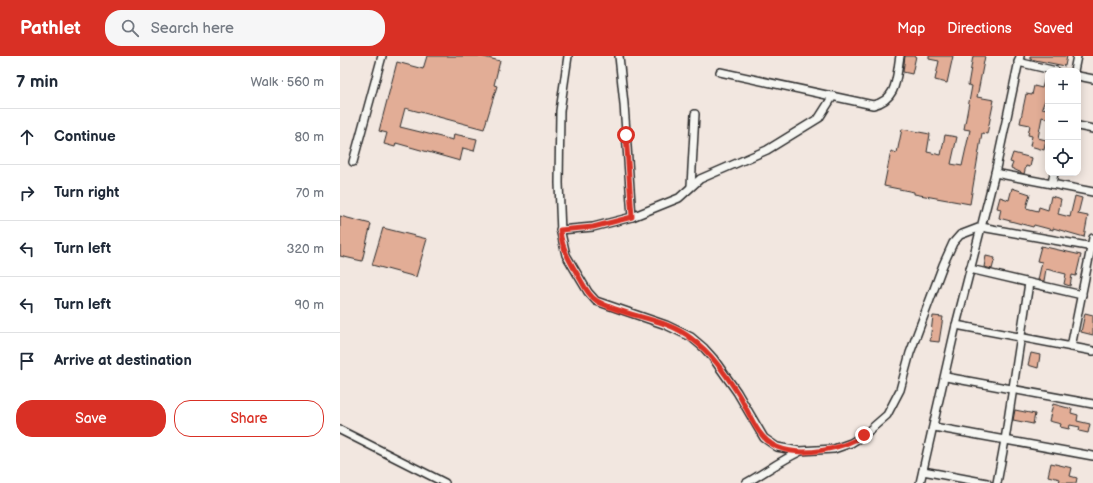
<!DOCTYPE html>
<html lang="en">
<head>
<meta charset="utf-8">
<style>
  body { margin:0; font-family:"Balsamiq Sans",sans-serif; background:#f6f6f7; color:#1f2937 }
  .controls { position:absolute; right:12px; top:12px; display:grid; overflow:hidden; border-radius:8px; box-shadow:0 2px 10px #0003 }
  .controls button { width:36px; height:36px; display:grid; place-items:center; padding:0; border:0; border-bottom:1px solid #e0e1e3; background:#fff; color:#1f2937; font:20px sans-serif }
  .stop { position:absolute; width:12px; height:12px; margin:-9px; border:3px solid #d93025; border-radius:50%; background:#fff }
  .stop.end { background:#d93025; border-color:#fff; box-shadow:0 1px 4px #0008 }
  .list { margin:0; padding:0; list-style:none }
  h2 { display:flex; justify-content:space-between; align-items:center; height:52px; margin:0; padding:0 16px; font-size:17px }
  h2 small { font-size:13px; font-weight:400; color:#747a83 }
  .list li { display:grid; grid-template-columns:26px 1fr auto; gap:12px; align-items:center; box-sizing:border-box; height:56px; padding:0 16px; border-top:1px solid #e0e1e3 }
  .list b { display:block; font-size:15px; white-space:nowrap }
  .list em { font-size:13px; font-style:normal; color:#747a83 }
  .actions { display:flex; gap:8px; padding:12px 16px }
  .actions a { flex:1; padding:9px 0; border:1px solid #d93025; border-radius:16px; text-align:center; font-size:14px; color:#d93025 }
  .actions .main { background:#d93025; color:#fff }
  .icon { flex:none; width:22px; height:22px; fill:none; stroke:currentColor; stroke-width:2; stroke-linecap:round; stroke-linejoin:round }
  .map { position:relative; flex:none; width:753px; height:427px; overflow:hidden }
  header { display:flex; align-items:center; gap:24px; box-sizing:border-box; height:56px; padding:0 20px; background:#d93025; color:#fff }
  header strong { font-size:19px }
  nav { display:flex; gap:22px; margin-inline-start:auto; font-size:14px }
  .search { width:280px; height:36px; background:#f6f6f7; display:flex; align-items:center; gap:10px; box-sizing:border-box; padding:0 14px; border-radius:16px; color:#747a83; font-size:15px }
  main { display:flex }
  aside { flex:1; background:#fff }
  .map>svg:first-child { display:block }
  .building { fill:#e2ad96; stroke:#2b2b2b }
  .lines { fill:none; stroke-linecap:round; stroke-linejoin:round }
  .street-casing { stroke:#2b2b2b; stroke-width:10 }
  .street { stroke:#f6f6f2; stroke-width:7 }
  .route { stroke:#d93025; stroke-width:5 }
</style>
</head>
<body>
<header>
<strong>Pathlet</strong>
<div class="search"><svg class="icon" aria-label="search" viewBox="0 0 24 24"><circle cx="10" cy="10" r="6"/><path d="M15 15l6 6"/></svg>Search here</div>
<nav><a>Map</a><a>Directions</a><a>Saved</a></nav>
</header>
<main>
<aside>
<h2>7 min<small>Walk · 560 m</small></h2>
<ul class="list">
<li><svg class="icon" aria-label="ahead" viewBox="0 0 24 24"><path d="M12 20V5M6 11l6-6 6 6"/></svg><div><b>Continue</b></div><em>80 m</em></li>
<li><svg class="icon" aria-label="right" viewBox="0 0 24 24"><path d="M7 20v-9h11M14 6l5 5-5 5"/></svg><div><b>Turn right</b></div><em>70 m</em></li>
<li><svg class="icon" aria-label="left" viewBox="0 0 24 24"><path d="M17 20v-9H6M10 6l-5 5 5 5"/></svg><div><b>Turn left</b></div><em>320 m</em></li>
<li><svg class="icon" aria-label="left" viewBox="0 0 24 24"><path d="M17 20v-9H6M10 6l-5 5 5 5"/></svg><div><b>Turn left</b></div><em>90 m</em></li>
<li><svg class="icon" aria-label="arrive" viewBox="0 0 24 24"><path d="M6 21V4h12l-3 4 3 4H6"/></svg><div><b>Arrive at destination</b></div></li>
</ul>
<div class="actions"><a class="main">Save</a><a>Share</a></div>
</aside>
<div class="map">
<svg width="753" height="427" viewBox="0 0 753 427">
  <rect width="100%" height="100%" fill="#f2e7e0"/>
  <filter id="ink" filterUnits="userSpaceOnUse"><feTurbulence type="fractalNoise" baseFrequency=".025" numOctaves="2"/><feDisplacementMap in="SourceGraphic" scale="8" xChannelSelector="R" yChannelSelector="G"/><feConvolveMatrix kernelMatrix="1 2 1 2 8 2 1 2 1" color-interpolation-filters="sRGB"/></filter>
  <g filter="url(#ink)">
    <g class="building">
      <path d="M87 0H140L160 5 154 29 157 30 144 73 65 52 60 71 113 84 114 78 137 83 134 95 123 92 120 105 56 87 55 91 44 88 47 77 39 75 57 6 83 13Z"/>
      <path d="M565 0H576L572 18 563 16Z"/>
      <path d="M589 0H613L607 27 595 24 599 5 589 3Z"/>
      <path d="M633 0H645L637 41 654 44 647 78 642 77 630 148 574 138V136L544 130 551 95 557 97 562 73 590 78 587 96 601 99 605 79 617 81 611 108 622 110 630 74 624 73 632 30 628 29Z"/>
      <path d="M690 0H727L725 10 690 3Z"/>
      <path d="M706 18H708V36L702 52 708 53V63L702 61 698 82 706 84 704 94 690 90 692 80 688 79 690 69 680 67 686 38 692 39 694 30 702 32Z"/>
      <path d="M673 97 692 102 690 111 686 110 684 118 671 112 673 107 670 106Z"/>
      <path d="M672 132 690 138 686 152 698 155 699 151 708 154 711 140 721 143 718 158 730 161 735 140 742 142 738 158 748 160 744 181 713 172V174L694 169 693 171 659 162 661 153 657 152 660 141 669 144Z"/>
      <path d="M0 160 31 168 22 205 0 200Z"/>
      <path d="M43 172 87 183 76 221 32 209Z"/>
      <path d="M701 190 741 199 736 220 732 219 730 230 724 228 726 218 706 213 704 225 698 224 702 206 697 205Z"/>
      <path d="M646 200 655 202 652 213 644 211Z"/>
      <path d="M745 257 753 259V279L741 276Z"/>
      <path d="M593 260 603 261 599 286 590 285Z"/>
      <path d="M691 297 700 299 698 312 688 309Z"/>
      <path d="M713 348 732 353 731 357 738 359 737 365 750 368 748 377 739 375 740 371 730 369 729 373 720 371 721 368 709 365Z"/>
      <path d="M675 354 695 358 693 368 673 364Z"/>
      <path d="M711 407 732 412 730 420 737 422 736 427H719L720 423 708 420Z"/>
    </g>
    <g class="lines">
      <defs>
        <g id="street">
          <path d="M228 0 220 55 219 127 221 177 226 199 248 236 256 245 326 269 351 281 364 292 373 302 397 336 424 382 437 391 459 395 494 393 511 387 524 379 547 359 560 334 570 297 603 209 613 187 620 179 641 171 753 191"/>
          <path d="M279 0 284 48 292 161"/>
          <path d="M678 6 716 15"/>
          <path d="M734 15 737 0"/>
          <path d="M380 16 533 49C558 44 556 21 560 0"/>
          <path d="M738 20 753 23"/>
          <path d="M738 70 753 73"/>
          <path d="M13 106 42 0"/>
          <path d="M655 117 753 136"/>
          <path d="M712 128 714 117"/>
          <path d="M351 130 355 58"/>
          <path d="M220 174 253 171 292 161 339 142 360 123 427 94 479 62 493 40"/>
          <path d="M630 213 742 239"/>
          <path d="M616 269 753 295"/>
          <path d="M731 291 753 182"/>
          <path d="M606 321 753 348"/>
          <path d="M594 371 753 400"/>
          <path d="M0 374 105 427"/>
          <path d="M583 415 647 427"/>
          <path d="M406 427C424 417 440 405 459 396"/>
          <path d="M580 427 616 269 655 117 680 0"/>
          <path d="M657 427 665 384 689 227"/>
        </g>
      </defs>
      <use href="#street" class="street-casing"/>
      <use href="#street" class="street"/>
    </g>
  </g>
  <g class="lines" filter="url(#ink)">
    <path class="route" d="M286 79 292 161 253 171 220 174C221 189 228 203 236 216 242 225 247 239 257 245 286 262 326 261 352 283 371 297 384 316 397 336 409 354 415 381 437 391 463 402 502 393 524 379"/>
  </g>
</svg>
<div class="controls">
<button>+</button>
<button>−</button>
<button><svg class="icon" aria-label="locate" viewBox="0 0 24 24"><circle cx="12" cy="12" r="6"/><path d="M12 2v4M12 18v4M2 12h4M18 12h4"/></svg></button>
</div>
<div class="stop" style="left:286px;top:79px"></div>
<div class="stop end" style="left:524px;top:379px"></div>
</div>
</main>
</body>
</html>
